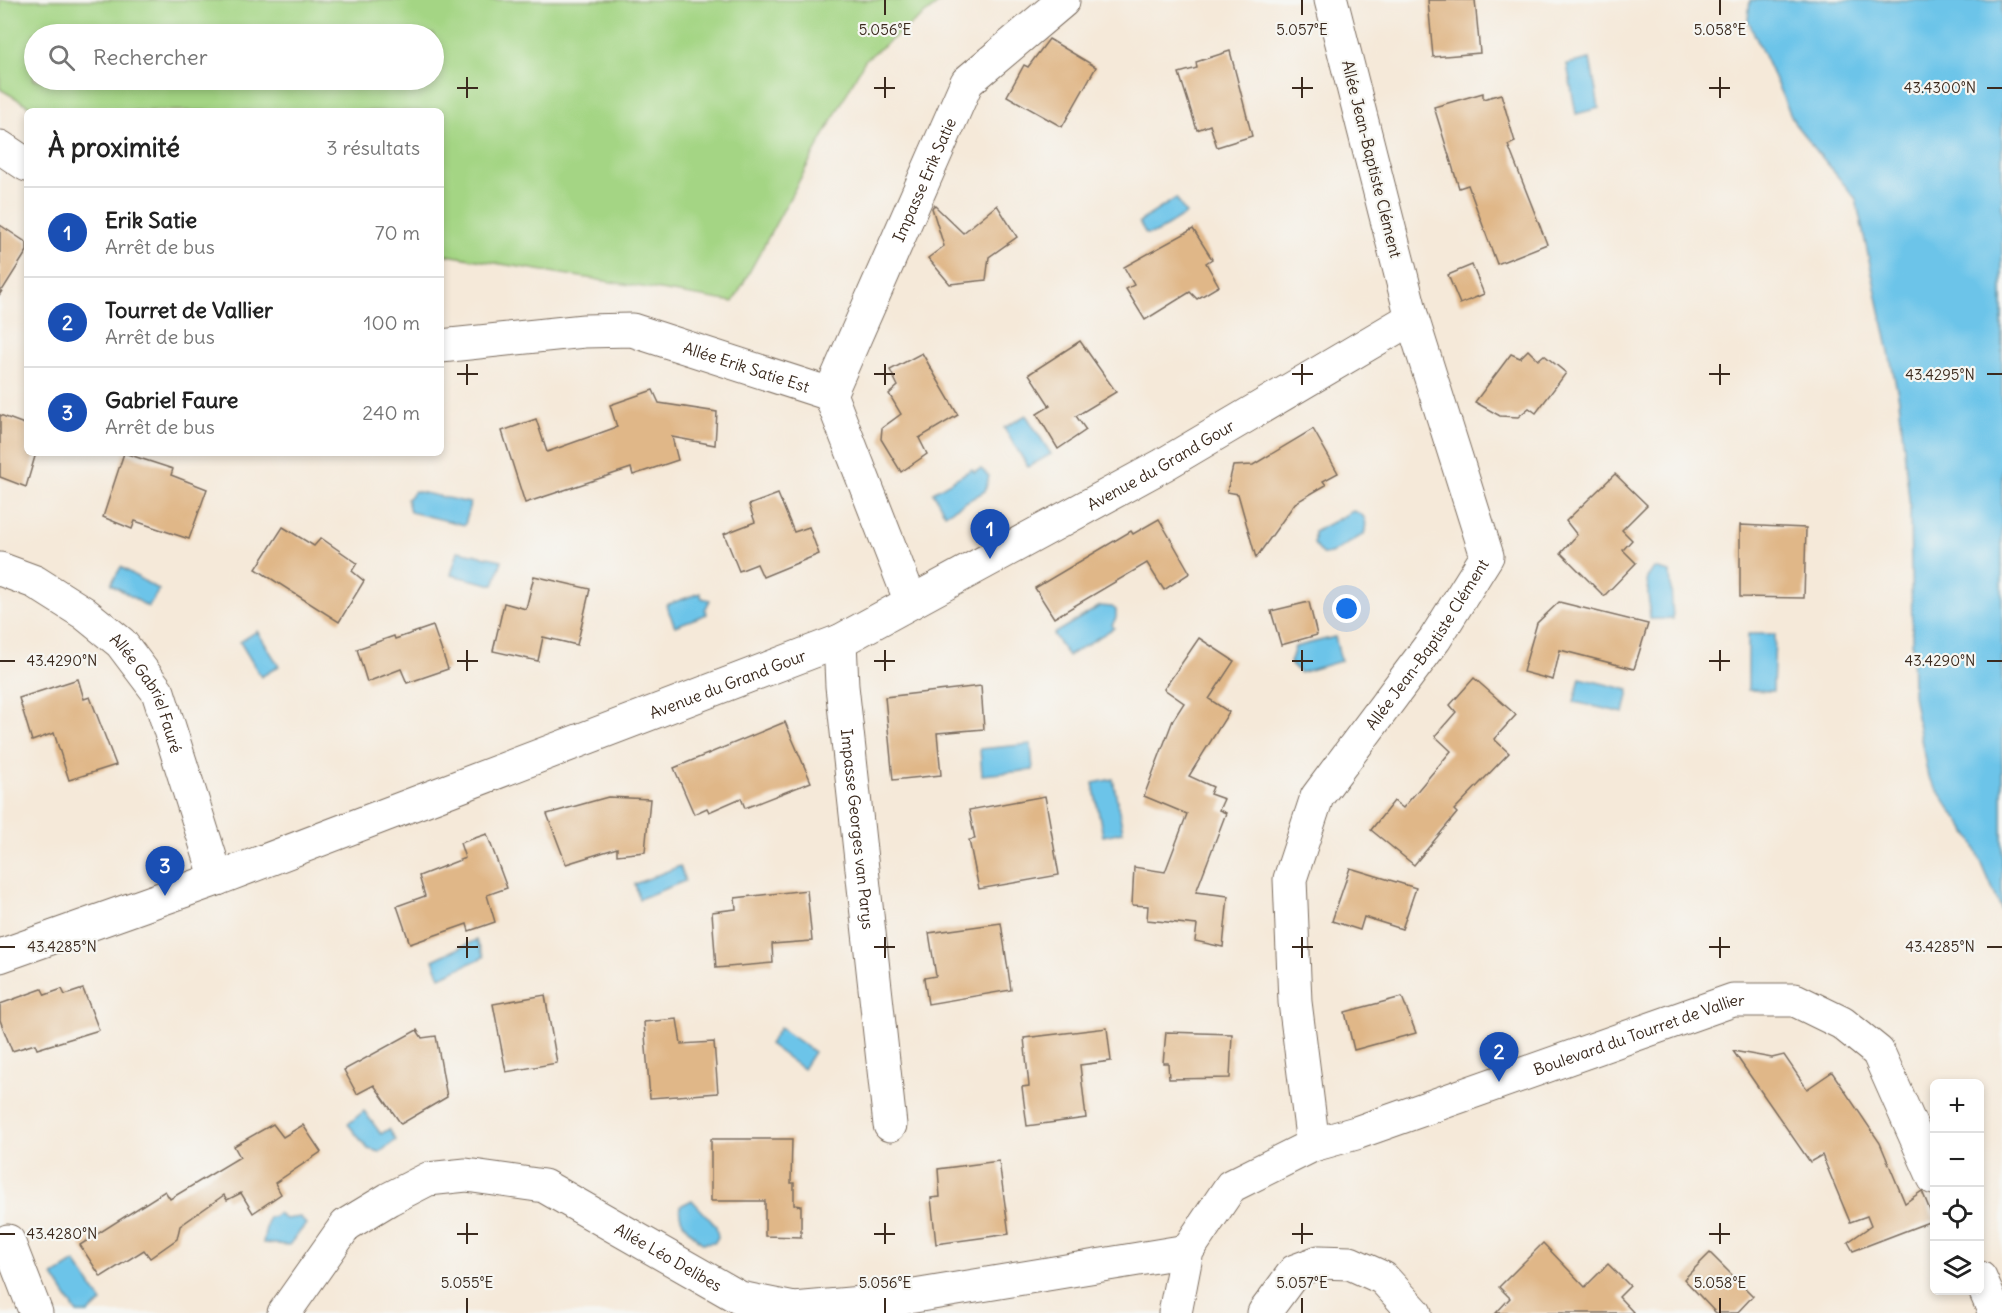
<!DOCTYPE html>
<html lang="fr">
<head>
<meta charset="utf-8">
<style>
  body { margin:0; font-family:Delius,sans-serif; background:#f6f6f6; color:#222 }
  .controls { position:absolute; right:18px; bottom:18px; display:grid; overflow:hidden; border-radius:9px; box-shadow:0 3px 9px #0003 }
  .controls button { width:54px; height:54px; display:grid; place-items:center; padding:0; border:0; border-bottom:2px solid #e0e0e0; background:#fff; color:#222; font:30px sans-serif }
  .you { position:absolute; left:1347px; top:609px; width:21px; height:21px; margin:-15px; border:4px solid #fff; border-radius:50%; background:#1a73e8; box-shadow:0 0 0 9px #1a73e833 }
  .badge { display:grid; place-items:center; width:39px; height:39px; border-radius:50%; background:#1f6fb2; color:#fff; font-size:20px; font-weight:700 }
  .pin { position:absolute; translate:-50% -50px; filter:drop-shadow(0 2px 3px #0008) }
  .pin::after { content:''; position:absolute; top:32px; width:21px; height:18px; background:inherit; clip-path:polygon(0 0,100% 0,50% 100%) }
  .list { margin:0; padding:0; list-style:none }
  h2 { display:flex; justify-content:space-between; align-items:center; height:78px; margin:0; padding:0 24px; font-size:26px }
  h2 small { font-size:20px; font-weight:400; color:#767676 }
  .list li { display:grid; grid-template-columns:39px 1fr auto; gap:18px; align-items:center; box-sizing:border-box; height:90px; padding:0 24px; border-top:2px solid #e0e0e0 }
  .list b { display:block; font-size:22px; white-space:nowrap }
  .list p { margin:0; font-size:20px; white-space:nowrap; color:#767676 }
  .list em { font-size:20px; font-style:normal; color:#767676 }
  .icon { flex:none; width:33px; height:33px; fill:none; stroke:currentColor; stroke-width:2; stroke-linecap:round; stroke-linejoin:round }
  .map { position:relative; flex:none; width:2002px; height:1313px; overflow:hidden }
  .search { position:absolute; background:#fff; box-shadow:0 3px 9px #0003; left:24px; top:24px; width:420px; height:66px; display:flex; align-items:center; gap:15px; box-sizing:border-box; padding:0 21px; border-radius:33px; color:#767676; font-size:22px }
  .panel { position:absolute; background:#fff; box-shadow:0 3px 9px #0003; left:24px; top:108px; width:420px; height:348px; border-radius:9px }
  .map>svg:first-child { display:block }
  .green { fill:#a4d584; stroke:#708051; stroke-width:1.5; fill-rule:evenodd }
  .water { fill:#6cc4e9; stroke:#547784; stroke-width:1.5 }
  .building { fill:#e0b788 }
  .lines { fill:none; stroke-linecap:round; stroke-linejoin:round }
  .minor-casing { stroke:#7c6d5f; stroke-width:35 }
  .minor { stroke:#fff; stroke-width:33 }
  .ticks { fill:none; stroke:#3b2a1e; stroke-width:2 }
  .labels { text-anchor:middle; stroke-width:4.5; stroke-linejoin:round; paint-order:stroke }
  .street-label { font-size:16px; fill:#3b2a1e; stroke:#f6f6f2 }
  .ticks-label { font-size:15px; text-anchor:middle; fill:#3b2a1e; stroke:#f6f6f2; stroke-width:4.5; stroke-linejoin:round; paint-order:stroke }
</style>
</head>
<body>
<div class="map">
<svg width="2002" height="1313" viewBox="0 0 2002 1313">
  <rect width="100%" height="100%" fill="#f6f6f2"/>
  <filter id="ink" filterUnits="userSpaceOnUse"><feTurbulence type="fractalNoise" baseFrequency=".0167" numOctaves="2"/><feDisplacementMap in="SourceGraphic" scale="12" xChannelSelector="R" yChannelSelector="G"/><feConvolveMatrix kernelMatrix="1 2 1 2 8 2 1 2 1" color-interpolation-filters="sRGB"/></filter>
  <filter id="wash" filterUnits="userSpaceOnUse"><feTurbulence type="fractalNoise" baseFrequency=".008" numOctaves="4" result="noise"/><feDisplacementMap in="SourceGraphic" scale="24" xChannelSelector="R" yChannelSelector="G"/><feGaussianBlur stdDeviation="1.35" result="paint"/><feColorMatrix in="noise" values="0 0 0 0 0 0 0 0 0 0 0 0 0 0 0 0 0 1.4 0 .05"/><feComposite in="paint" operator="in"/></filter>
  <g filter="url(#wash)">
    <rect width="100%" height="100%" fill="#f5e9d9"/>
    <path class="green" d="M0 0H943L865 60 733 302 441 254V111H38L0 89ZM34 34H434V80H34Z"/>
    <g class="water">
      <path d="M1750 0H2002V911L1971 838 1928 777 1913 695 1910 509 1899 399 1856 199 1795 124 1748 20Z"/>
      <path d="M1590 59 1599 108 1576 114 1567 64Z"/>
      <path d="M1176 198 1186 214 1156 233 1146 234 1139 222Z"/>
      <path d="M1026 415 1051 454 1028 467 1004 428Z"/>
      <path d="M972 469 974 472 981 469 989 476 985 491 945 514 933 492Z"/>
      <path d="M415 491 470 503 465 525 410 512 407 499Z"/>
      <path d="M1353 511C1365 514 1368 521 1364 534L1331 554H1322L1314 544V532Z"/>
      <path d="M458 551 502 560 494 585 451 575Z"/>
      <path d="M121 567 159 590 148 607 111 584Z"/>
      <path d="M1654 568 1670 572 1673 619H1650L1647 578Z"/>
      <path d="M700 593 702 598 710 600 705 610 707 614 675 626 666 605Z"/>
      <path d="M1100 606 1112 607 1116 610V618L1112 625 1114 628 1068 656 1053 634Z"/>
      <path d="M257 631 279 666 261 677 240 642Z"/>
      <path d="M1748 634H1775L1773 691 1748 690Z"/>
      <path d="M1335 637 1341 661 1300 673 1290 663 1295 647Z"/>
      <path d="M1580 678 1629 690 1624 713 1574 702Z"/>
      <path d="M1031 744 1033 770 982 775 980 749Z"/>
      <path d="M1113 779 1123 832 1103 836 1093 783Z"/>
      <path d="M680 866 685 881 639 899 635 884Z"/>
      <path d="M476 940 484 957 440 977 433 960Z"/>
      <path d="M780 1028 814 1052 803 1069 769 1044Z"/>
      <path d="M364 1111 381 1134 389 1129 396 1140 380 1152 368 1149 348 1124Z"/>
      <path d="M692 1200 716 1226 718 1237 715 1242 702 1243C691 1232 677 1222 680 1206Z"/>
      <path d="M278 1213 285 1219 300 1217 306 1224 289 1245 263 1243 268 1217H273Z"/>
      <path d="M75 1262 102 1302 88 1313H77L53 1276Z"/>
    </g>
    <g id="blocks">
      <g class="building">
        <path d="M1428 0H1475L1480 53 1433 57Z"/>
        <path d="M1049 39 1096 67 1062 127 1007 96 1024 65 1028 67Z"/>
        <path d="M1230 51 1252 136 1217 147 1210 125 1197 130 1179 73 1197 68 1196 62Z"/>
        <path d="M1483 93V99L1501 94 1515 142 1508 145 1547 244 1497 264 1468 185 1459 188 1434 107Z"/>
        <path d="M934 205 963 233 997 205 1017 237 989 257 986 280 950 284 928 258 944 246 932 208Z"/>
        <path d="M0 225 27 243V251L0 294Z"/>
        <path d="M1193 229 1212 259 1206 263 1219 286 1197 299 1190 292 1145 320 1126 289 1134 285 1124 267Z"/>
        <path d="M1472 265 1484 294 1460 304 1448 275Z"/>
        <path d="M1080 341 1116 392 1076 416 1086 430 1058 449 1037 414 1050 406 1029 374Z"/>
        <path d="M1528 350 1538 360 1544 355 1566 373 1536 413 1529 408 1518 417 1500 416 1475 402 1511 354 1520 358Z"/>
        <path d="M922 353 958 415 919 438 927 454 901 472 881 439 882 428 901 414 889 394 898 386 890 370Z"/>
        <path d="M653 390 659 403 717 412 715 445 672 437 678 460 633 475 631 468 525 503 502 431 536 419 547 452 617 427 610 405Z"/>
        <path d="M0 415 27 425V453H36L26 487 0 477Z"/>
        <path d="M1313 429 1338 473 1323 481 1326 485 1295 503 1256 558 1238 494 1227 492 1233 466 1253 465Z"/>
        <path d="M124 453 173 469 171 475 207 489 189 539 135 521 132 529 103 517Z"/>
        <path d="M1615 474 1647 505 1622 530 1632 540 1623 550 1636 563 1604 596 1561 553 1577 535 1566 521Z"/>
        <path d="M778 494 794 532 809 527 819 554 763 577 757 564 739 571 724 534 755 522 749 505Z"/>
        <path d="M1159 519 1190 573 1164 590 1147 563 1054 618 1035 588 1131 531 1133 534Z"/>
        <path d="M1740 525 1806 528 1804 598 1740 597Z"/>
        <path d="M283 527 314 546 321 538 357 563 352 571 364 581 339 622 256 569Z"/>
        <path d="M534 576 590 589 577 645 543 637 538 661 493 651 504 603 526 609Z"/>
        <path d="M1309 602 1317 635 1281 645 1271 611Z"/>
        <path d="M1559 602 1648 624 1634 669 1560 650 1553 680 1523 672 1537 623Z"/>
        <path d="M433 626 448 669 407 683 401 669 367 682 357 649 394 636 395 639Z"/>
        <path d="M1199 638 1234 661 1209 699 1229 712 1189 776 1213 787 1210 794 1224 799 1219 810 1226 813 1196 892 1228 896 1223 947 1195 941 1197 925 1147 920 1148 906 1132 905 1134 867 1165 872 1187 814 1144 796 1173 720 1184 703 1164 689Z"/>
        <path d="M1474 678 1516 715 1494 739 1509 753 1454 810 1457 813 1414 865 1371 830 1394 801 1403 808 1451 751 1435 736 1456 712 1450 705Z"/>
        <path d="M78 679 84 699 90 697 116 765 69 780 54 733 32 741 19 698Z"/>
        <path d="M981 686 984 729 937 733 941 775 893 780 885 697Z"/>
        <path d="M785 722 811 782 745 808 741 798 709 812 707 808 694 814 674 768Z"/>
        <path d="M1045 796 1059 875 979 889 969 840 975 839 969 810Z"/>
        <path d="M608 797 650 799 645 852 617 855V848L566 864 547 814Z"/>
        <path d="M487 834 507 888 487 895 495 922 469 931 467 924 410 944 397 906 425 896 419 876 465 858 460 843Z"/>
        <path d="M1350 868 1416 888 1402 929 1364 917 1360 930 1332 921Z"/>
        <path d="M807 890 812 941 772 944 773 963 716 968 712 912 736 909 735 898Z"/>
        <path d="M1001 923 1011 990 928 1004 924 978 936 976 929 933Z"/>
        <path d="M42 989 45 995 62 989 65 995 83 989 99 1030 37 1049 35 1044 12 1051 0 1020V1004Z"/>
        <path d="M545 995 557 1063 506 1072 493 1004Z"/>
        <path d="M1402 997 1416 1033 1354 1050 1345 1012Z"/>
        <path d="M677 1019 681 1044 714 1042 718 1093 650 1098 644 1022Z"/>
        <path d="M1107 1028 1111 1061 1080 1065 1086 1118 1027 1126 1022 1087 1029 1086 1024 1038Z"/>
        <path d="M417 1030 422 1038 436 1036 447 1097 401 1124 374 1085 357 1094 344 1070Z"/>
        <path d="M1166 1032 1232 1034 1230 1078 1169 1079 1168 1063H1163Z"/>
        <path d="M1733 1051 1772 1058 1784 1055 1807 1089 1832 1072 1880 1143 1905 1203 1922 1191 1934 1220 1853 1251 1848 1242 1871 1226 1867 1216 1850 1222 1822 1155 1810 1162Z"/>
        <path d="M273 1124 283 1137 303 1125 321 1152 275 1183 281 1194 253 1213 241 1193 227 1200 224 1195 180 1226 177 1239 150 1258 144 1250 101 1277 80 1245 165 1191 170 1199 240 1157 234 1146Z"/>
        <path d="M711 1139H792L791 1183H794V1205L801 1206V1237L765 1236V1201H711Z"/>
        <path d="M999 1161 1009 1234 936 1244 931 1198 940 1197 938 1169Z"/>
        <path d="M1543 1243 1585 1287 1608 1264 1630 1286 1619 1297 1634 1313H1496L1510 1298 1499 1287Z"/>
        <path d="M1710 1253 1753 1296 1737 1313H1716L1684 1279Z"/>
      </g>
    </g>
  </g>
  <g filter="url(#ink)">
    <use href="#blocks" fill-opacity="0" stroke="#7c6d5f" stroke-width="1.5"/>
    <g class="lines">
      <defs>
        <g id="minor">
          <path d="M0 147 27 165"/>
          <path id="s1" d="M441 346 584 331 632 330 830 394 911 602"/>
          <path id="s2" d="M830 394 967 82 1063 1"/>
          <path id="s3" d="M0 569 35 582 84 613 121 643 158 692 217 879"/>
          <path id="s4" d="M840 641 842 686 890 1125"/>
          <path id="s5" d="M0 956 217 879 840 641 1163 465 1412 318"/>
          <path id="s6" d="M1313 1145 1295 1002 1290 879 1317 797 1435 639 1487 556 1412 318 1331 0"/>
          <path d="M8 1241 36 1313"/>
          <path d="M1980 1278 1995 1313"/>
          <path id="s7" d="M284 1313 346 1225 389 1199 428 1179 466 1175 544 1186 740 1298 794 1309 884 1301 1187 1251"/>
          <path id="s8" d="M1175 1313 1187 1251 1231 1186 1313 1145 1356 1133 1733 1000H1795L1842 1023 1878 1052 1934 1178"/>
          <path d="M1264 1313 1295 1271 1319 1262 1350 1263 1383 1278 1415 1313"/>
        </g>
      </defs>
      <use href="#minor" class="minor-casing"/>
      <use href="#minor" class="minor"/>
    </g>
  </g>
  <path class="ticks" d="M885 0V15M1302 0V15M1720 0V15M467 77V98M885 77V98M1302 77V98M1720 77V98M457 88H478M874 88H895M1292 88H1313M1709 88H1730M1987 88H2002M467 364V385M885 364V385M1302 364V385M1720 364V385M457 374H478M874 374H895M1292 374H1313M1709 374H1730M1987 374H2002M467 650V671M885 650V671M1302 650V671M1720 650V671M0 661H15M457 661H478M874 661H895M1292 661H1313M1709 661H1730M1987 661H2002M467 937V958M885 937V958M1302 937V958M1720 937V958M0 947H15M457 947H478M874 947H895M1292 947H1313M1709 947H1730M1987 947H2002M467 1223V1244M885 1223V1244M1302 1223V1244M1720 1223V1244M0 1234H15M457 1234H478M874 1234H895M1292 1234H1313M1709 1234H1730M467 1298V1313M885 1298V1313M1302 1298V1313M1720 1298V1313"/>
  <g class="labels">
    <g class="street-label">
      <text transform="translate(1372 159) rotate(76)" y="6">Allée Jean-Baptiste Clément</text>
      <text dy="6" stroke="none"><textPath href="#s2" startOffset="234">Impasse Erik Satie</textPath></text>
      <text dy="6" stroke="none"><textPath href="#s1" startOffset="312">Allée Erik Satie Est</textPath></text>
      <text dy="6" stroke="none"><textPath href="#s5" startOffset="1263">Avenue du Grand Gour</textPath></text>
      <text dy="6" stroke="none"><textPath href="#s6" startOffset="542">Allée Jean-Baptiste Clément</textPath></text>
      <text dy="6" stroke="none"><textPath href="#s5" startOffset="777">Avenue du Grand Gour</textPath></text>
      <text dy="6" stroke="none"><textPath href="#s3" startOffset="200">Allée Gabriel Fauré</textPath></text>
      <text dy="6" stroke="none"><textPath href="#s4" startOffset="189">Impasse Georges van Parys</textPath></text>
      <text dy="6" stroke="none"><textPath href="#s8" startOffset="578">Boulevard du Tourret de Vallier</textPath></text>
      <text dy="6" stroke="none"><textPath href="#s7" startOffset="462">Allée Léo Delibes</textPath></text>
    </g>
  </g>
  <g class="ticks-label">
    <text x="885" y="35">5.056°E</text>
    <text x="1302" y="35">5.057°E</text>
    <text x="1720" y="35">5.058°E</text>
    <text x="1940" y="93">43.4300°N</text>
    <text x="1940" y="380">43.4295°N</text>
    <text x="62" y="666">43.4290°N</text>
    <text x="1940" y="666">43.4290°N</text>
    <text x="62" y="952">43.4285°N</text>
    <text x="1940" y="952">43.4285°N</text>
    <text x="62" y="1239">43.4280°N</text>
    <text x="467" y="1288">5.055°E</text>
    <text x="885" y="1288">5.056°E</text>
    <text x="1302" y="1288">5.057°E</text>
    <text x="1720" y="1288">5.058°E</text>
  </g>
</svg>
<div class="controls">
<button>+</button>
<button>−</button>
<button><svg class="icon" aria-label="locate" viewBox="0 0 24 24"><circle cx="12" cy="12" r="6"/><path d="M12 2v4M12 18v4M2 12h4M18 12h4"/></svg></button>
<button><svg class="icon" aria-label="layers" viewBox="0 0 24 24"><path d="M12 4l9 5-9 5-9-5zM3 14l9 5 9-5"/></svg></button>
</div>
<div class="you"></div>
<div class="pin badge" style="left:990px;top:559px;background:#1a4fb4">1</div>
<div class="pin badge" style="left:1499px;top:1082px;background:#1a4fb4">2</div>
<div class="pin badge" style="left:165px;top:896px;background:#1a4fb4">3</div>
<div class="search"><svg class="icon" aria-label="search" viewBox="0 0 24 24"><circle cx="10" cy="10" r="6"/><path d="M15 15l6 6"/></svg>Rechercher</div>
<section class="panel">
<h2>À proximité<small>3 résultats</small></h2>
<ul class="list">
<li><span class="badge" style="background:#1a4fb4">1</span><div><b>Erik Satie</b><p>Arrêt de bus</p></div><em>70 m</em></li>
<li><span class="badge" style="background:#1a4fb4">2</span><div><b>Tourret de Vallier</b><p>Arrêt de bus</p></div><em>100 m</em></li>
<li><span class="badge" style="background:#1a4fb4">3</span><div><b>Gabriel Faure</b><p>Arrêt de bus</p></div><em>240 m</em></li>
</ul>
</section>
</div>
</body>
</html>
